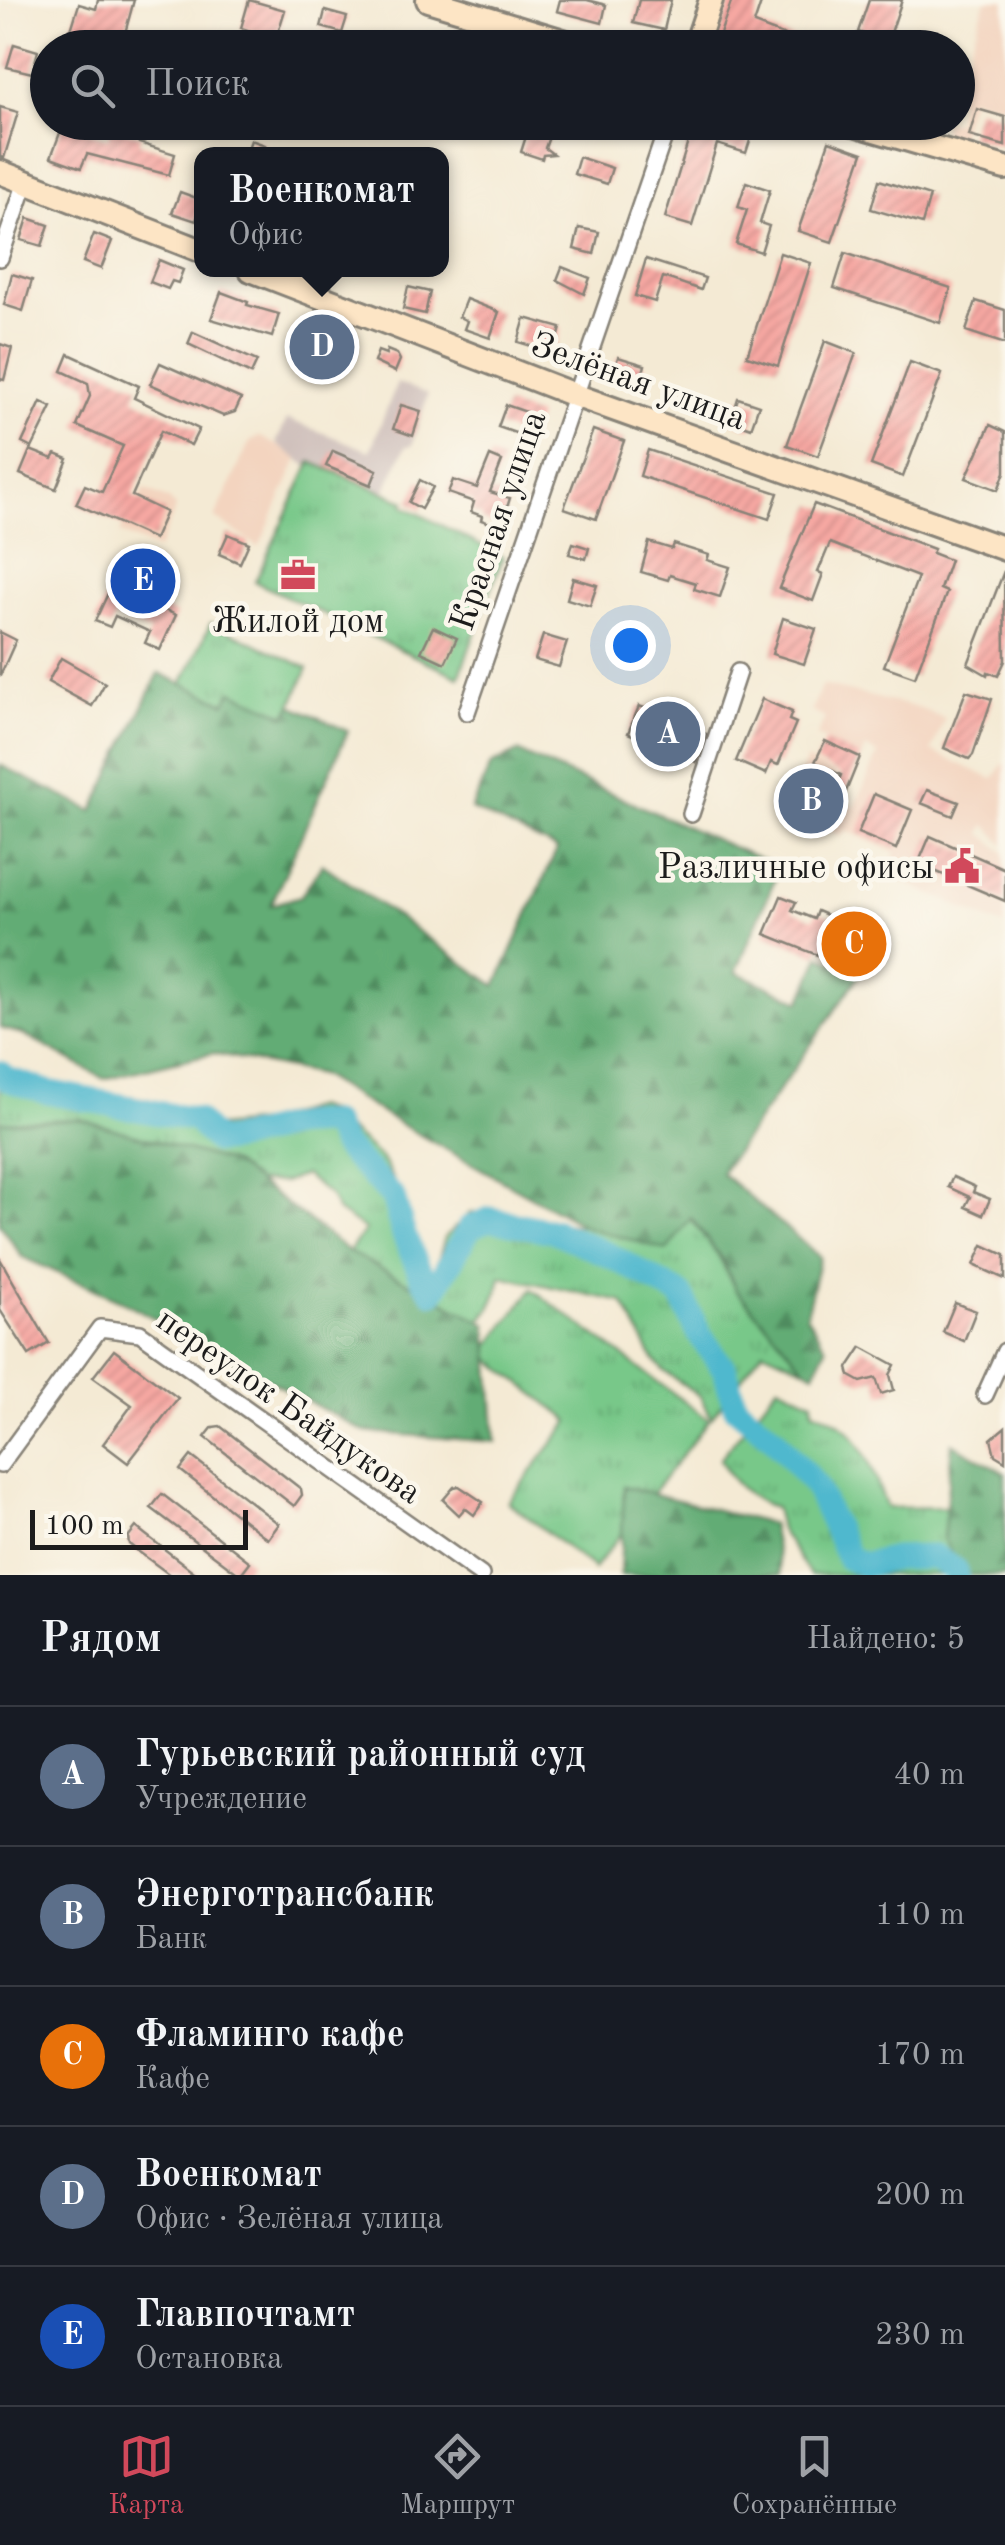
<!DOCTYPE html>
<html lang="ru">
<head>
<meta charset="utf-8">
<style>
  body { margin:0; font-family:"Old Standard TT",serif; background:#20242c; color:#f1f3f6 }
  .scale { position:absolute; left:30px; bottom:25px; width:218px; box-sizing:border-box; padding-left:10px; border:5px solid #1c1c1c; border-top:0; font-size:28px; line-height:35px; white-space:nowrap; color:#1c1c1c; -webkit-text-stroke:8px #fbf7ec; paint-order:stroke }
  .you { position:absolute; left:630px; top:645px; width:35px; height:35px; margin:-25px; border:8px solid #fff; border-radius:50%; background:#1a73e8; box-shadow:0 0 0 15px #1a73e833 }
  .badge { display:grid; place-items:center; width:65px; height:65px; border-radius:50%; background:#d1495b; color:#fff; font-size:32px; font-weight:700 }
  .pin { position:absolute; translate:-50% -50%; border:5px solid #fff; box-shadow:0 2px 10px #0006 }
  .popup { position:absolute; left:194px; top:147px; width:255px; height:130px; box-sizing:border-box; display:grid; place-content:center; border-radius:20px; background:#171b24; filter:drop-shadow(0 2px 8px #0005); font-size:32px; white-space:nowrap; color:#9ea1a6 }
  .popup b { font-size:38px; color:#f1f3f6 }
  .popup::after { content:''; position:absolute; left:50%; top:100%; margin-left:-20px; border:20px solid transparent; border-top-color:#171b24 }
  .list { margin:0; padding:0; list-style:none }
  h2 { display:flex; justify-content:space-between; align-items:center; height:130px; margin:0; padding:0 40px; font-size:42px }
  h2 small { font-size:32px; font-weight:400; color:#9ea1a6 }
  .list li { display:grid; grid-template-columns:65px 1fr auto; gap:30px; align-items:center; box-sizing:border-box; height:140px; padding:0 40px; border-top:2px solid #363941 }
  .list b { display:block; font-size:38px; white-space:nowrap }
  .list p { margin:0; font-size:32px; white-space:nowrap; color:#9ea1a6 }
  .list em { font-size:32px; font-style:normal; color:#9ea1a6 }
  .icon { flex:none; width:55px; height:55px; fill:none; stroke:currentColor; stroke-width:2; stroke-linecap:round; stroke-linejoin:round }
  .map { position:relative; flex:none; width:1005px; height:1575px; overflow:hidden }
  .search { position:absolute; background:#171b24; box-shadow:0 2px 8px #0004; left:30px; right:30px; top:30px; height:110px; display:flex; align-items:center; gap:25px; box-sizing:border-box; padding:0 35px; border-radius:55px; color:#9ea1a6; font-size:38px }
  .sheet { height:830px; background:#171b24 }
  nav { display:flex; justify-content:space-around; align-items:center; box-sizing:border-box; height:140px; border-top:2px solid #363941; background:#171b24; font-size:28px; color:#9ea1a6 }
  nav a { display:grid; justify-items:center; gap:5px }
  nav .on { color:#d1495b }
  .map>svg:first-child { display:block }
  .built { fill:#f3d4bf }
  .industrial { fill:#cfc0bb }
  .grass { fill:url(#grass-tufts); stroke:#4a7252; stroke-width:2.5 }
  .forest { fill:url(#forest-firs); stroke:#3f6448; stroke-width:2.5 }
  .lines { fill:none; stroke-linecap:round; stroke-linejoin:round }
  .river { stroke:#50b8ce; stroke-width:25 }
  .building { fill:url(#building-hatch) }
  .street-casing { stroke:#888378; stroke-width:20 }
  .secondary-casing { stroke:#888378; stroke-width:28 }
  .street { stroke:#fff; stroke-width:15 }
  .secondary { stroke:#fde5c5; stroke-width:22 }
  .labels { text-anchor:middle; stroke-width:9; stroke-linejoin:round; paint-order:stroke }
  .street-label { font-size:35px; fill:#1c1c1c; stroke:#fbf7ec }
  .poi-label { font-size:35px; fill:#1c1c1c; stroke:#fbf7ec }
</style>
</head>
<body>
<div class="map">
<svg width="1005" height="1575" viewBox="0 0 1005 1575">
  <defs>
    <pattern id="grass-tufts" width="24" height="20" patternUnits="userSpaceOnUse" patternTransform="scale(2.5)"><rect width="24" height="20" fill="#78c889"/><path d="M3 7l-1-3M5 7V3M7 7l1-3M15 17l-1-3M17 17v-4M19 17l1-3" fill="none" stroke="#67ab76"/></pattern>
    <pattern id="forest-firs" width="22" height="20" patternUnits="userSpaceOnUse" patternTransform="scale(2.5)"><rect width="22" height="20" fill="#62ac75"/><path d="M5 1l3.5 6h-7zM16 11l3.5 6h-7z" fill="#508b5f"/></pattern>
    <pattern id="building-hatch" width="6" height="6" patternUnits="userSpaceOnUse" patternTransform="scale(2.5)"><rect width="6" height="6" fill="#f6a7a2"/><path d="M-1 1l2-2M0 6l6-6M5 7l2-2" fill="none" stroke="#d28f8b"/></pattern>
  </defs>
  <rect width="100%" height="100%" fill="#fbf7ec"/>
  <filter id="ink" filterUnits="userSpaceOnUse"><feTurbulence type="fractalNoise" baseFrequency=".01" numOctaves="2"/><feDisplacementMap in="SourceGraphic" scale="20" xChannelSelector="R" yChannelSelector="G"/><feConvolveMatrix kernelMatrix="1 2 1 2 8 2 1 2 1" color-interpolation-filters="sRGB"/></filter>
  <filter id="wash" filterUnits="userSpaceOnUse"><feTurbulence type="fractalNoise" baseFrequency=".0048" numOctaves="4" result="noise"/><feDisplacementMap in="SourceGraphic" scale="40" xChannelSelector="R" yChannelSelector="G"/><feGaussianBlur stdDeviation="2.25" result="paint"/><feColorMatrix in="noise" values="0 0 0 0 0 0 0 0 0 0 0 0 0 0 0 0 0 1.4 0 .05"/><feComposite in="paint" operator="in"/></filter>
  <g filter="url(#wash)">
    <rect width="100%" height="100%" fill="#f4ead4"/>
    <g class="built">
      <path d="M986 0H1005V107L971 98 957 143 943 139V127L944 123 958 122V83Z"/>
      <path d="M259 436 299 457 259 547 215 518 250 441Z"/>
      <path d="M144 489 169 500 176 508 158 550 120 533 134 501 139 500Z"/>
      <path d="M822 685 915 707 945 718 931 751 993 779 1005 762V846L986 824 981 833 1005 853V927L899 880 900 877 888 872 896 853 845 830 842 836 783 810 806 760 836 774 832 783 837 799 855 807 878 754 866 748 861 758 817 736 825 718 811 711Z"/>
    </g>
    <path class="industrial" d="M397 383 428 394 412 446H406L385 491 312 462 309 467 276 443 287 419 370 451Z"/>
    <g class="grass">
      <path d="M311 462 405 501 404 506 503 557 459 677 255 582Z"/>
      <path d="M211 623 308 668 287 716 232 691 225 703 182 684Z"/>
      <path d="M0 1067 5 1072C25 1078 51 1091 73 1092 113 1093 178 1097 207 1128L263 1122 315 1107 329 1112 382 1159 396 1186 418 1271 432 1281 445 1237 471 1212 586 1226 689 1217 718 1255 736 1291 756 1309 804 1368 763 1350 711 1418 700 1396 664 1371 653 1359 623 1302 501 1276C497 1302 486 1318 466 1334L348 1253 365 1230 337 1211 330 1196 305 1175 284 1182H253L0 1125Z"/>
      <path d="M532 1289 709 1420 594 1569 508 1502 570 1421 483 1354Z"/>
      <path d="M778 1385 813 1401V1410C862 1426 869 1464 887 1508L948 1507 1005 1575H810L780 1530 775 1507C752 1502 729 1480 720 1459Z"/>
    </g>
    <g class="forest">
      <path d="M159 673 225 703 232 691 286 715 292 705 348 731 271 905 301 896 322 864 496 986 557 849 471 809 491 765 518 752 773 865 778 872 736 972 801 1001 820 956 862 972 721 1173 820 1257 806 1315 826 1347 815 1373 805 1368 736 1290 722 1259 691 1218 667 1250 588 1228 400 1124 319 1075 213 1053 104 1079 23 1034 0 1028V765L93 811Z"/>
      <path d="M80 1119 232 1163 351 1253 487 1324 496 1442 365 1432 126 1303 22 1257 0 1224V1122Z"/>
      <path d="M952 1443 1005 1473V1575H962L943 1538Z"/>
      <path d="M624 1486 771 1524 781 1575H620Z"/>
    </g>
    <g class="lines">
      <path class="river" d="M0 1073 7 1079 47 1092 196 1120 216 1141C256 1140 292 1119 332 1124L344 1147 393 1197 404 1235 423 1279 433 1292 470 1227 490 1219 557 1232 609 1255 681 1295 699 1334 725 1370 735 1406 774 1438 815 1485 848 1558 864 1565 895 1558 934 1557 954 1569 956 1575"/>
    </g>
    <g id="blocks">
      <g class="building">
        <path d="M98 0H134L121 48 93 45 96 37 71 30 79 4 96 9Z"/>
        <path d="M249 0 285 10 276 39 241 28Z"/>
        <path d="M560 0H587L606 5 602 23 557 11Z"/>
        <path d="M639 0H671L664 30 633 23Z"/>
        <path d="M732 0H762L754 24 817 48 716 45Z"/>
        <path d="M869 0H902L888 42 858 32Z"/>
        <path d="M325 11 347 17 342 33 321 27Z"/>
        <path d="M14 44 38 51 32 73 7 67Z"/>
        <path d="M0 107 18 112 4 158 0 157Z"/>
        <path d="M977 109 1005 117V146L969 136Z"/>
        <path d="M64 122 108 139 111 127 141 136 139 143 175 154 169 175 87 154 81 168 51 157Z"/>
        <path d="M694 122H756L746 153 717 144 692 226 665 218Z"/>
        <path d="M528 130 549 137 545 148 553 154 543 155 542 159 521 152Z"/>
        <path d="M251 140 265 145 262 154H246Z"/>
        <path d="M829 141 863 153 832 242 798 231Z"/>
        <path d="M579 157 612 168 607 184 574 174Z"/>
        <path d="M879 180 930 196 922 224 871 209Z"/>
        <path d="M746 182 770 190 760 223 769 226 761 252 736 244 747 210 738 207Z"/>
        <path d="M180 192 202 200 196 221 172 213Z"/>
        <path d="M28 218 49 225 42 246 21 240Z"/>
        <path d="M579 228 599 232 594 254 574 249Z"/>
        <path d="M94 234 112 241 101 269 83 262Z"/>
        <path d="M780 253 811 263 778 366 747 356Z"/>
        <path d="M845 253 951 288 940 323 834 288Z"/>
        <path d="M646 259 705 278 701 290 663 277 655 302 635 296Z"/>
        <path d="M159 260 183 270 178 283 172 281 168 289 150 282Z"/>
        <path d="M562 267 590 278 584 294 557 280Z"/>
        <path d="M12 274 32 280 23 311 4 305Z"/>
        <path d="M408 287 430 292 425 314 403 309Z"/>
        <path d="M221 292 248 302 247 305 279 314 272 337 211 319Z"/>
        <path d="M466 299 499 312 490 338 464 329 467 321 459 317Z"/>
        <path d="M976 301 1005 310V344L966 331Z"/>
        <path d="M525 318 561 328 554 353 518 342Z"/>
        <path d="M309 326 346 340 335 367 299 354Z"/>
        <path d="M193 332 257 361 251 374 188 344Z"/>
        <path d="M825 341 856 353 818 456 787 445Z"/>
        <path d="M0 344 12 348 4 380 0 379Z"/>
        <path d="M387 350 397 354 400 360 395 372 374 362 378 351 386 354Z"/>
        <path d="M69 354 139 386 134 398 199 429 191 445 161 431 132 496 166 512 154 539 76 504 85 485 102 492 123 446 77 426 90 396 88 383 62 371Z"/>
        <path d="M618 357 645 365 641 380 613 372Z"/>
        <path d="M910 362 942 374 903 477 871 465Z"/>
        <path d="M160 363 241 399 235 412 223 416 150 384Z"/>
        <path d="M738 398 759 405 751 428 731 421Z"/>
        <path d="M41 402 52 407 32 448 22 443Z"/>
        <path d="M401 405 421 411 413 436 393 429Z"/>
        <path d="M506 405 538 416 530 438 498 427Z"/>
        <path d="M990 425 1005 432V472L998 490 966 478Z"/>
        <path d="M593 430 624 441 596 519 564 508Z"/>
        <path d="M30 450 53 459 56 454 68 459 56 489 20 474Z"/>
        <path d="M648 450 778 493 769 519 640 476Z"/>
        <path d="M333 451 377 470 371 485 326 466Z"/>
        <path d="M490 456 502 461 490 492 510 498 501 527 481 520 482 516 471 512 474 502 448 493 453 480 477 488Z"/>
        <path d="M420 480 433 487 421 509 409 502Z"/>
        <path d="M814 504 934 549 932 553 950 560 940 589 947 592 915 677 884 666 918 577 830 543 818 572 823 574 813 601 779 588Z"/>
        <path d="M228 534 249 543 240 563 219 554Z"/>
        <path d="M649 542 672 549 674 544 709 555 707 560 730 567 720 597 694 589 696 583 670 575 668 580 641 572Z"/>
        <path d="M573 543 589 548 586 559 569 554Z"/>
        <path d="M1004 571 1005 661 998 676 988 672 987 675 968 664Z"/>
        <path d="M573 578 597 585 590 606 567 599Z"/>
        <path d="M112 585 176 615 160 650 145 643 150 632 115 616 110 627 95 621Z"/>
        <path d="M783 618 816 629 804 664 772 654Z"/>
        <path d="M433 627 457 638 445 663 421 652Z"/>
        <path d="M0 632 16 640 0 676Z"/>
        <path d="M543 635 567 642 559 667 535 660Z"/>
        <path d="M61 658 105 683 92 706 48 682Z"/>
        <path d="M966 691 992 699 973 755 969 759 944 748Z"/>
        <path d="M762 699 792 712 789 720 796 723 778 765 771 762 766 774 736 761Z"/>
        <path d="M639 706 653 711 655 706 693 722 691 727 706 734 696 762 628 733Z"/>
        <path d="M825 741 860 757 845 794 835 789 841 775 815 762Z"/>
        <path d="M801 783 830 796 821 817 813 813 809 820 798 815 801 808 792 804 794 799 790 797 795 786 799 788Z"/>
        <path d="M927 790 959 802 953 816 921 803Z"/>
        <path d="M874 794 912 810 896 849 858 833Z"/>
        <path d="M930 836 1005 869V901L918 864Z"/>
        <path d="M781 896 796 902 792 910 814 919 817 911 869 934 858 962 821 946 817 955 765 934Z"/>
        <path d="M953 1177 975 1187 973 1192 990 1199 983 1215 965 1207 970 1197 948 1187Z"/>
        <path d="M983 1245 1005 1255V1279L974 1265Z"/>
        <path d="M0 1259 49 1343 29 1355 0 1310Z"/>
        <path d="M955 1303 976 1311 964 1341 943 1332Z"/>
        <path d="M862 1347 895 1365 890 1375 894 1390 881 1394 876 1378 861 1382 850 1376 848 1368Z"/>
        <path d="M114 1350 178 1398 128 1463 103 1444 132 1405 93 1377Z"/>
        <path d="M220 1426 301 1489 302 1495 294 1506 205 1437 213 1427Z"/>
        <path d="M1005 1427V1461L995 1455 991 1439Z"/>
        <path d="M191 1456 279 1524 268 1539 180 1470Z"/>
        <path d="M459 1486 483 1502 474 1515 465 1508 459 1515 443 1500 454 1487Z"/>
        <path d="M162 1494 250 1562 240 1575 151 1508Z"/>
        <path d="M136 1527 146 1535 198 1575H170L135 1549 129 1544 128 1537Z"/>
      </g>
    </g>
  </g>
  <g filter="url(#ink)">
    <use href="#blocks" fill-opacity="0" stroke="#888378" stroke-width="2.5"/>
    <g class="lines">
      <defs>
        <g id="street">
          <path d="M0 258 26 182"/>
          <path d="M467 712 669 122"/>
          <path d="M691 814 738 672"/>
          <path d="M985 1395 1005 1351"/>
          <path d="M0 1465 100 1328 140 1333 481 1575"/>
        </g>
        <g id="secondary">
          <path d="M428 0 586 48"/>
          <path d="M695 48 711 0"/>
          <path d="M847 122 1005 168"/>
          <path d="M0 172 202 251"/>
          <path d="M251 270 577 396 1005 549"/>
        </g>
      </defs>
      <use href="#street" class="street-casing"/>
      <use href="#secondary" class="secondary-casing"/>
      <use href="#street" class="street"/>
      <use href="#secondary" class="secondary"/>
    </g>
  </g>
  <defs>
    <symbol id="office-bare" viewBox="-9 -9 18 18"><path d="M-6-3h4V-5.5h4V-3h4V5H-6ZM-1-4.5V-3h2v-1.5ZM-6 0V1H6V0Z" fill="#d1495b" stroke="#fbf7ec" stroke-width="2.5" paint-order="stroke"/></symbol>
    <symbol id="civic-bare" viewBox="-9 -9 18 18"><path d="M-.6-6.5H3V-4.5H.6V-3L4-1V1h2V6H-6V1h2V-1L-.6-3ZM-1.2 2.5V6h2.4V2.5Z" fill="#d1495b" stroke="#fbf7ec" stroke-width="2.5" paint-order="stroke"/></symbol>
  </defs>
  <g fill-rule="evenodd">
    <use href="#office-bare" x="273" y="550" width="50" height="50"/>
    <use href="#civic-bare" x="937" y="841" width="50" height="50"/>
  </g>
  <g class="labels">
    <g class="street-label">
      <text transform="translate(639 380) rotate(20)" y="12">Зелёная улица</text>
      <text transform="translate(497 520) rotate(-71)" y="12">Красная улица</text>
      <text transform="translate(290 1405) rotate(35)" y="12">переулок Байдукова</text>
    </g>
    <g class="poi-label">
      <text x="298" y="632">Жилой дом</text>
      <text x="934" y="878" text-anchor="end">Различные офисы</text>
    </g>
  </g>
</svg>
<div class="scale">100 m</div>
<div class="you"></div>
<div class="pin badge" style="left:668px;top:734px;background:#5c6f8a">A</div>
<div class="pin badge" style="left:811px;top:801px;background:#5c6f8a">B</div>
<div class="pin badge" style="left:854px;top:944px;background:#e8710a">C</div>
<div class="pin badge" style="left:322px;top:347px;background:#5c6f8a">D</div>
<div class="popup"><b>Военкомат</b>Офис</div>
<div class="pin badge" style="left:143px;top:581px;background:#1a4fb4">E</div>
<div class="search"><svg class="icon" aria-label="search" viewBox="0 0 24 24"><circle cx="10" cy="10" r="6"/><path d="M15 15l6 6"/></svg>Поиск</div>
</div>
<section class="sheet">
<h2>Рядом<small>Найдено: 5</small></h2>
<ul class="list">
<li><span class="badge" style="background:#5c6f8a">A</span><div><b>Гурьевский районный суд</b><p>Учреждение</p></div><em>40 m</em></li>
<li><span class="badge" style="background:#5c6f8a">B</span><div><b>Энерготрансбанк</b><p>Банк</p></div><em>110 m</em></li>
<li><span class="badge" style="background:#e8710a">C</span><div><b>Фламинго кафе</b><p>Кафе</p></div><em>170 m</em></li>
<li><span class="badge" style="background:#5c6f8a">D</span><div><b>Военкомат</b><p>Офис · Зелёная улица</p></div><em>200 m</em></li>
<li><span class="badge" style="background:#1a4fb4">E</span><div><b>Главпочтамт</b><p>Остановка</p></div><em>230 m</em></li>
</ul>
</section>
<nav>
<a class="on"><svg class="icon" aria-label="map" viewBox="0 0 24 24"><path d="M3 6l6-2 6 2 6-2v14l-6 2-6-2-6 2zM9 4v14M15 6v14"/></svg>Карта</a>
<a><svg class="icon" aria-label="directions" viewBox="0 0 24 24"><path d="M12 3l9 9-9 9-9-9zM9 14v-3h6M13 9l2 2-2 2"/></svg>Маршрут</a>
<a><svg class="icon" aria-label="saved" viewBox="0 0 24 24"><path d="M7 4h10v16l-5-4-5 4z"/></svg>Сохранённые</a>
</nav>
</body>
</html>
